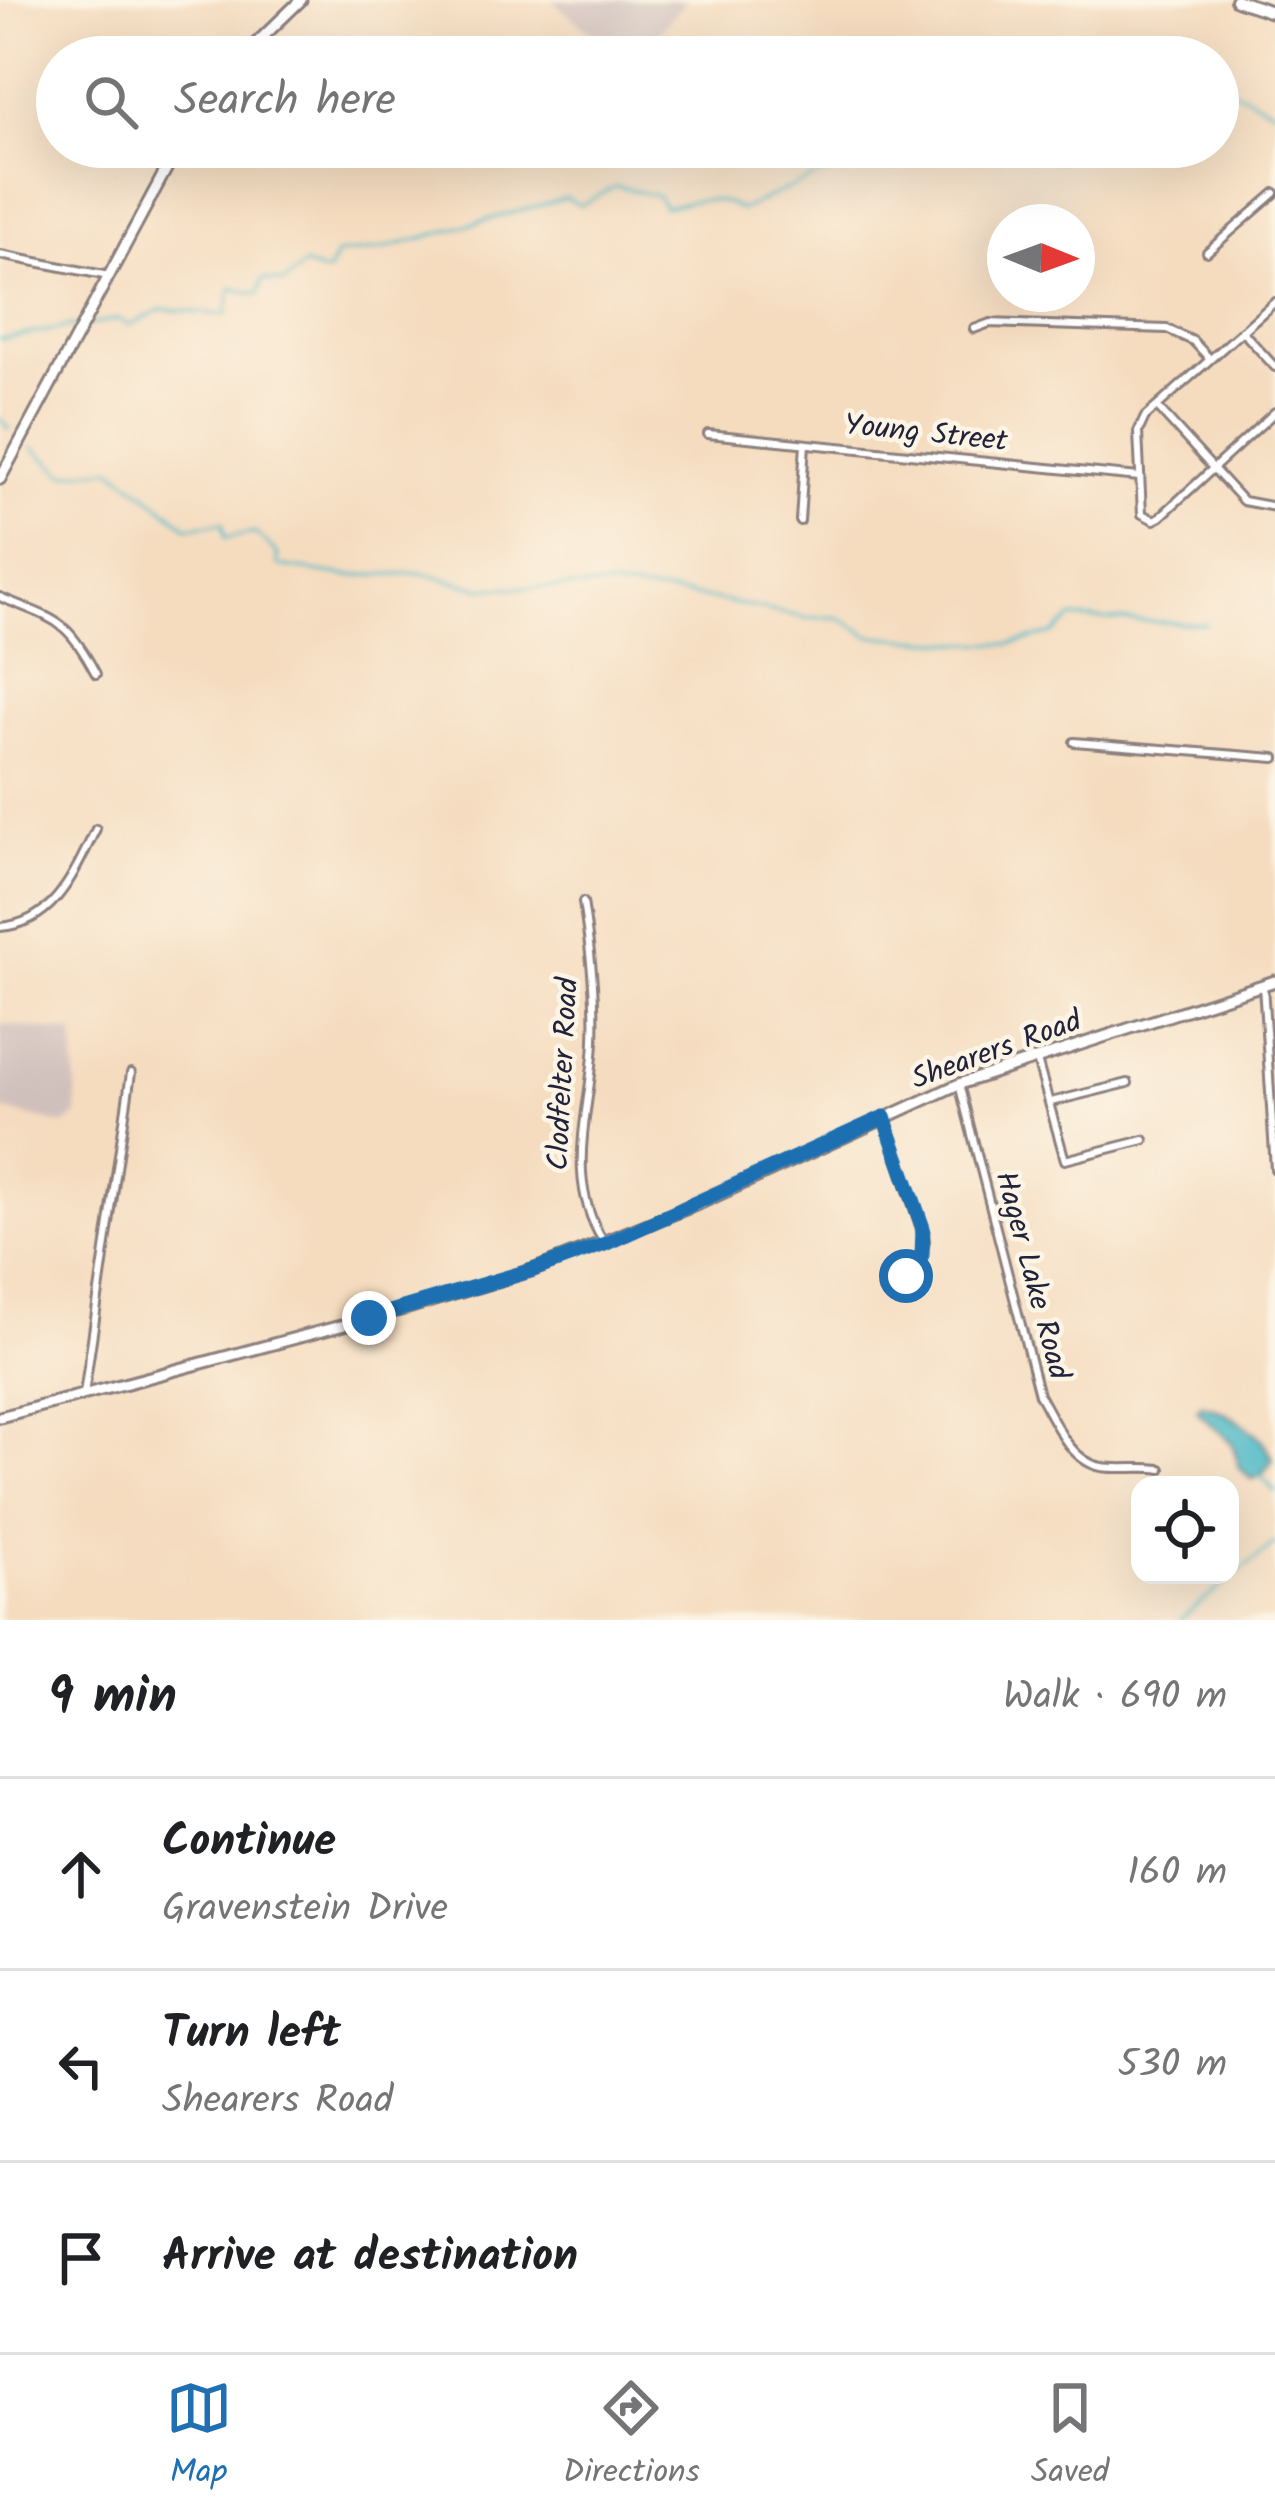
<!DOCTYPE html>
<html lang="en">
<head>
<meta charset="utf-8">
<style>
  body { margin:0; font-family:Kalam,sans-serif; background:#f6f6f6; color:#202124 }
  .controls { position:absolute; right:36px; bottom:36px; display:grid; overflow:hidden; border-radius:24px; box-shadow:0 12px 48px #0002 }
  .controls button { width:108px; height:108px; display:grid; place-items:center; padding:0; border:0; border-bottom:3px solid #e0e0e0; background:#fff; color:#202124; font:60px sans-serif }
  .compass { position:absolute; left:987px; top:204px; width:108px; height:108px; border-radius:50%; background:#fff; box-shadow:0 12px 48px #0002; rotate:91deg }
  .stop { position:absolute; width:36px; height:36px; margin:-27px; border:9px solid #1f6fb2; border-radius:50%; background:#fff }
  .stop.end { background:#1f6fb2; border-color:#fff; box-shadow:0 3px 12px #0008 }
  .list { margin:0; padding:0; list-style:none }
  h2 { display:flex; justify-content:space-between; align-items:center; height:156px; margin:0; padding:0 48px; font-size:51px }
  h2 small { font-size:39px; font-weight:400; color:#757577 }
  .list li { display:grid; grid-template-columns:78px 1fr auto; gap:36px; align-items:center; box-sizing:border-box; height:192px; padding:0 48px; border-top:3px solid #e0e0e0 }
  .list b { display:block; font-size:45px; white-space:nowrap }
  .list p { margin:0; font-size:39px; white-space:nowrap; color:#757577 }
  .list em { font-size:39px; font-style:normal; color:#757577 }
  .icon { flex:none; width:66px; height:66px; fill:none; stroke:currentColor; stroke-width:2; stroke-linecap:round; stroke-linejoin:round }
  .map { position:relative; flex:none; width:1275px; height:1620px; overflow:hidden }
  .search { position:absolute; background:#fff; box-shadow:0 12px 48px #0002; left:36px; right:36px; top:36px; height:132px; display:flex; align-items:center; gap:30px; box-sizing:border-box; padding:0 42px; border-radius:66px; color:#757577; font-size:45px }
  .sheet { height:732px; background:#fff }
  nav { display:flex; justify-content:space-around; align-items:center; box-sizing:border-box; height:168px; border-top:3px solid #e0e0e0; background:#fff; font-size:33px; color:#757577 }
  nav a { display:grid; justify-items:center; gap:6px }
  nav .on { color:#1f6fb2 }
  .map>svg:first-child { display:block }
  .industrial { fill:#d0c0bc }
  .water { fill:#4bb8c6; stroke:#366d80; stroke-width:3 }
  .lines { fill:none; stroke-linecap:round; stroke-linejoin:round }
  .stream { stroke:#4bb8c6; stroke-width:3 }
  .street-casing { stroke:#8c7f7d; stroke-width:12 }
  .secondary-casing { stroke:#8c7f7d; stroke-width:15 }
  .primary-casing { stroke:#8c7f7d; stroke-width:16 }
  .street { stroke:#fff; stroke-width:6 }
  .secondary { stroke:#fff; stroke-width:9 }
  .primary { stroke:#fff; stroke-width:10 }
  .route { stroke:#1f6fb2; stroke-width:15 }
  .labels { text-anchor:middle; stroke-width:9; stroke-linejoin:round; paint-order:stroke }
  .street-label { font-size:30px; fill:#22223b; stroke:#fcf5e5 }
</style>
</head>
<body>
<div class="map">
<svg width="1275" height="1620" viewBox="0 0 1275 1620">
  <rect width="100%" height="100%" fill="#fcf5e5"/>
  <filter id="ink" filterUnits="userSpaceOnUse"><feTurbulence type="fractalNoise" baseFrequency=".00833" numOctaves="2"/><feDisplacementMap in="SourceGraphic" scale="24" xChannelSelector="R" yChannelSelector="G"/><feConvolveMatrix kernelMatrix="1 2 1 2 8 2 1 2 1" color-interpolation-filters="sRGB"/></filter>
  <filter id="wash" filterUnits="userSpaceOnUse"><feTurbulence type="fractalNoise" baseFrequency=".004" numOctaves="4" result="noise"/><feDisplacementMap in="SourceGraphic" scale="48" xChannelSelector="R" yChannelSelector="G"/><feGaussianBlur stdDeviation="2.7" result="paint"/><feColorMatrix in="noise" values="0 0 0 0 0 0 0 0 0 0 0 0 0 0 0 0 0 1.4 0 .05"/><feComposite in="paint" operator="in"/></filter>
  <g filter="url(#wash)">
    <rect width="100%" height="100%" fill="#f5dcbf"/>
    <g class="industrial">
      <path d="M551 0H686L638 57H622Z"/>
      <path d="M0 1024 74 1033 77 1115 64 1125 0 1109Z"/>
    </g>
    <path class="water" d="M1202 1405C1230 1412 1261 1432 1273 1459L1261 1476 1251 1479 1240 1468 1232 1443 1200 1414 1197 1409Z"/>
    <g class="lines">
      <g class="stream">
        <path d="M1218 96 1235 91 1275 110"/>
        <path d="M993 147H1002"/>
        <path d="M1011 147 1030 159 1046 157 1056 162 1093 147"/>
        <path d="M88 325 118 319 130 325 162 309 226 315 231 288 258 294 263 279 284 283 304 265 327 273 337 254 378 250 566 198 581 205 616 186 658 196 664 207C691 201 715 193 740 210 776 196 815 173 851 168L858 156 868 162 887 152 900 151 899 147"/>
        <path d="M0 339 74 326"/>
        <path d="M0 419 10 429"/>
        <path d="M33 448 65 474 112 468 188 527 223 523 225 538 255 533 277 553 279 566 347 576 420 573 481 588 609 587 697 596 807 618 838 617 870 636 962 643 1009 644 1053 634 1072 618 1206 624"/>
        <path d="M1260 1475 1275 1492"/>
        <path d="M1180 1620 1275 1543"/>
      </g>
    </g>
  </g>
  <g filter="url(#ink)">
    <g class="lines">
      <defs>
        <g id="street">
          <path d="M1207 252 1275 193"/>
          <path d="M0 255 109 276"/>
          <path d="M1275 302 1145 417 1138 432 1142 514 1154 520 1160 517 1275 412"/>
          <path d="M974 329 990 323 1167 329 1193 341 1210 359"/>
          <path d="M1242 331 1275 367"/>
          <path d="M1157 407 1243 501 1275 507"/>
          <path d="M708 434 1139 477"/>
          <path d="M800 521 805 444"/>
          <path d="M0 597C56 621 66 617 96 674"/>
          <path d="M1074 742 1275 758"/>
          <path d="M583 902C590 948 596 994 594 1041 591 1112 563 1176 603 1241"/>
          <path d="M0 927C55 923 74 873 96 829"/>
          <path d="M1263 985 1275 1169"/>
          <path d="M1037 1060 1065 1160 1144 1140"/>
          <path d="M959 1084 1039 1395C1054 1420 1070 1462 1102 1467 1121 1470 1141 1466 1161 1469"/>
          <path d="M1051 1102 1128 1083"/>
          <path d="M883 1289 916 1267 925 1241 884 1117"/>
          <path d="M84 1394 131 1073"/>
        </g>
        <g id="secondary">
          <path d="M242 57 301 0"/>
          <path d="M0 479 178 147"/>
          <path d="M0 1417 408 1308 533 1270 703 1202 959 1084 1275 981"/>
        </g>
        <path id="primary" d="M1236 0 1275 13"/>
      </defs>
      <use href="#street" class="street-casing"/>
      <use href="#secondary" class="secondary-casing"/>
      <use href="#primary" class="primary-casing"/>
      <use href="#street" class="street"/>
      <use href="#secondary" class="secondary"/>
      <use href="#primary" class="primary"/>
    </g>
  </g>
  <g class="lines" filter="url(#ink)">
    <path class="route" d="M369 1318 533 1270 605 1244 884 1117 923 1228 922 1255 906 1276"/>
  </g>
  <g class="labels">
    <g class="street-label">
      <text transform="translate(926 432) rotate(6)" y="10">Young Street</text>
      <text transform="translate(996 1049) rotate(-20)" y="10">Shearers Road</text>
      <text transform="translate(562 1074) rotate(-87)" y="10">Clodfelter Road</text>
      <text transform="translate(1033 1275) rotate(75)" y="10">Hager Lake Road</text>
    </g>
  </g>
</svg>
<div class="controls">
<button><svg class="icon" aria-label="locate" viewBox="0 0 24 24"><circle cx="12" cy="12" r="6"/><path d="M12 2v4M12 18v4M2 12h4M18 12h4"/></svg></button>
</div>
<svg class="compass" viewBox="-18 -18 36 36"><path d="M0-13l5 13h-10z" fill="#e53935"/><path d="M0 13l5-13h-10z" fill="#757577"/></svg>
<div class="stop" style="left:906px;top:1276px"></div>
<div class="stop end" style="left:369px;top:1318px"></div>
<div class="search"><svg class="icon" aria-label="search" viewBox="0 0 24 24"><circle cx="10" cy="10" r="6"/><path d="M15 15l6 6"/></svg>Search here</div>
</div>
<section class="sheet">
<h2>9 min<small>Walk · 690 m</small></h2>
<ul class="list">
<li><svg class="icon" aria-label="ahead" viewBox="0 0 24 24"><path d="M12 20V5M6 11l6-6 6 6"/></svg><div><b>Continue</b><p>Gravenstein Drive</p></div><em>160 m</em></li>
<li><svg class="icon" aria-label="left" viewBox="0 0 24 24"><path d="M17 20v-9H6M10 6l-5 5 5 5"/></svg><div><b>Turn left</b><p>Shearers Road</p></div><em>530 m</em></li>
<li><svg class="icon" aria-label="arrive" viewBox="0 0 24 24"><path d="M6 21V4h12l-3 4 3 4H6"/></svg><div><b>Arrive at destination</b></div></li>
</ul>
</section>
<nav>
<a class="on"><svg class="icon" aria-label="map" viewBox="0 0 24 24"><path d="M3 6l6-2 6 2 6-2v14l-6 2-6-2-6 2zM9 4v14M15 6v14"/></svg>Map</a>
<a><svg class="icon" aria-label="directions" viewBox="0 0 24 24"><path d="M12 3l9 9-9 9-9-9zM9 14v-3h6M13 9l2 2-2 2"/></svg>Directions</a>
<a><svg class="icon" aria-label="saved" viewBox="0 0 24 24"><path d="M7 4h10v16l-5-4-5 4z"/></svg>Saved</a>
</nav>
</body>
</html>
